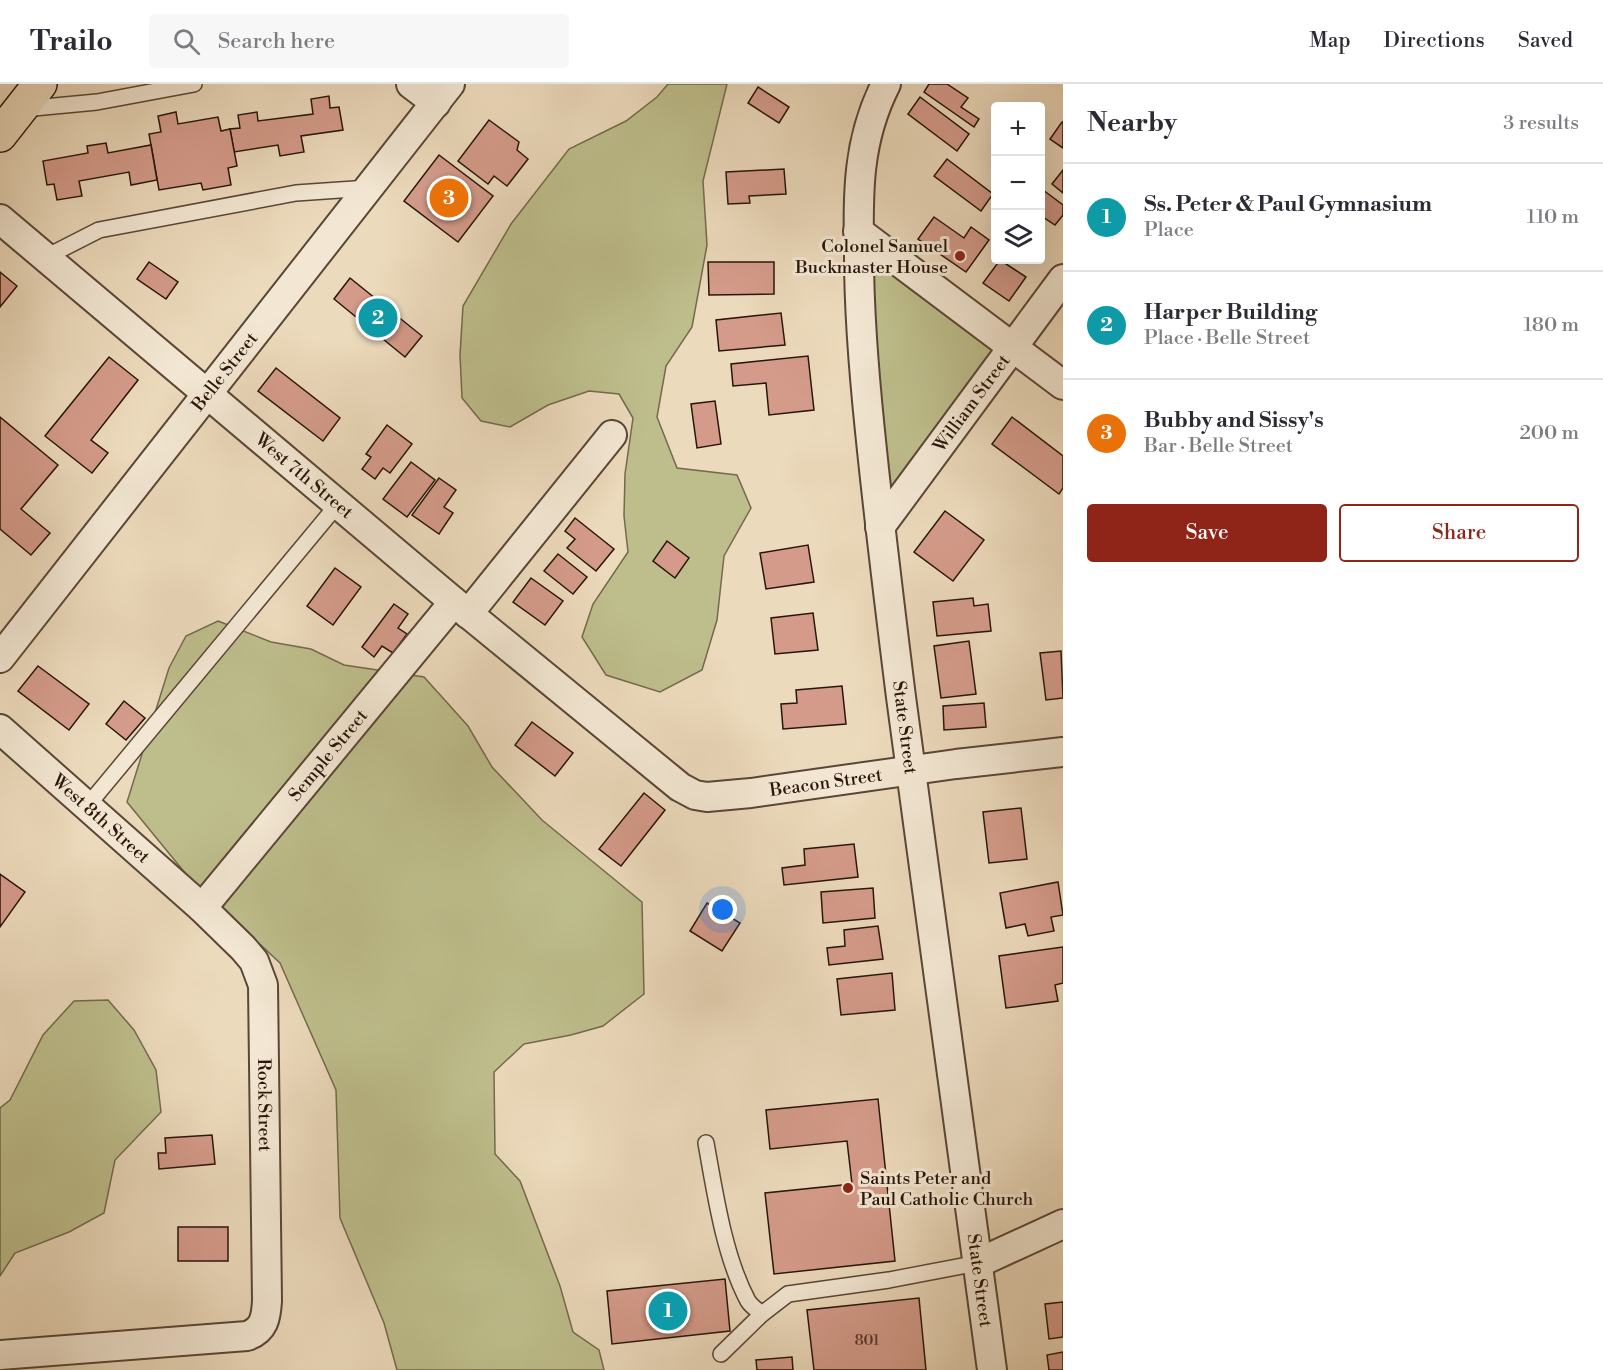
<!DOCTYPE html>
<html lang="en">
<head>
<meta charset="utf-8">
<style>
  body { margin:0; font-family:"Libre Bodoni",serif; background:#f7f7f7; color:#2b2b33 }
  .controls { position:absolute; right:18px; top:18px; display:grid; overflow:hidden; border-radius:6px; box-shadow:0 6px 24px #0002 }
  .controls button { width:54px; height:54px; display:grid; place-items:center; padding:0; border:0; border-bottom:2px solid #e1e1e2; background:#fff; color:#2b2b33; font:30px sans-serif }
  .you { position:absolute; left:723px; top:826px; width:21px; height:21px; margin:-15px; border:4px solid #fff; border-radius:50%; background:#1a73e8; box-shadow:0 0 0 9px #1a73e833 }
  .badge { display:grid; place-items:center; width:39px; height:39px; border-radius:50%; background:#8f2418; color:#fff; font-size:20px; font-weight:700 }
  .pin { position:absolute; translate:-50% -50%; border:3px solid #fff; box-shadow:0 2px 6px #0006 }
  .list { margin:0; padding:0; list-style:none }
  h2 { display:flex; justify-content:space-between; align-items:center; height:78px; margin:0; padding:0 24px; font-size:26px }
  h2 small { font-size:20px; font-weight:400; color:#7c7c81 }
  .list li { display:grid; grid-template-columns:39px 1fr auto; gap:18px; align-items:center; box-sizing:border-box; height:108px; padding:0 24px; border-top:2px solid #e1e1e2 }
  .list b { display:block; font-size:22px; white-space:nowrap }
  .list p { margin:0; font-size:20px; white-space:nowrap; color:#7c7c81 }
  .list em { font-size:20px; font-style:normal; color:#7c7c81 }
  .actions { display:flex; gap:12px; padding:18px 24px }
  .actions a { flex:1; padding:14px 0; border:2px solid #8f2418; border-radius:6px; text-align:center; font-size:21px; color:#8f2418 }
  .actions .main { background:#8f2418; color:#fff }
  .icon { flex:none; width:33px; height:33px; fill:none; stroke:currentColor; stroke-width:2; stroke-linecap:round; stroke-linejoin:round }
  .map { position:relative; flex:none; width:1063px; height:1286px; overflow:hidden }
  header { display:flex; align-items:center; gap:36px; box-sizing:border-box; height:84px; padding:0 30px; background:#fff; border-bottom:2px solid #e1e1e2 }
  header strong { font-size:28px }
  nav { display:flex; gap:33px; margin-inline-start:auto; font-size:21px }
  .search { width:420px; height:54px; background:#f7f7f7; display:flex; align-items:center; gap:15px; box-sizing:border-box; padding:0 21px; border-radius:6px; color:#7c7c81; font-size:22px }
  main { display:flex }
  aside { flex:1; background:#fff }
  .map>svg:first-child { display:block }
  .green { fill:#bebe8c; stroke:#746a4b; stroke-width:1.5 }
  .building { fill:#d49b8a; stroke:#29150a; stroke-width:1.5 }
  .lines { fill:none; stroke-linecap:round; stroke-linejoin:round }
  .lane-casing { stroke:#5a4636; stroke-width:18 }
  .street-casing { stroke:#5a4636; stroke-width:32 }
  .highway-casing { stroke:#29150a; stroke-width:36 }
  .lane { stroke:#f3e7d3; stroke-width:15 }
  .street { stroke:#f3e7d3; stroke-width:28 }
  .highway { stroke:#ecdabc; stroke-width:33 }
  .poi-dot { fill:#8f2418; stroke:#f3e7d3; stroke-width:2 }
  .labels { text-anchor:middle; stroke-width:6; stroke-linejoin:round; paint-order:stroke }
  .number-label { font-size:15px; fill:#54362a }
  .poi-label { font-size:18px; fill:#29150a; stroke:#f3e7d3; text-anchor:end }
  .street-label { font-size:18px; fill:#29150a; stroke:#f3e7d3 }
</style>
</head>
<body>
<header>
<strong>Trailo</strong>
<div class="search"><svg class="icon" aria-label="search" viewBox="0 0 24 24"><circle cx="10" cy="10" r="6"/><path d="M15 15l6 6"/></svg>Search here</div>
<nav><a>Map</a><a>Directions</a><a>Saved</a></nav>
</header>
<main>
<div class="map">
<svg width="1063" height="1286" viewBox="0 0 1063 1286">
  <rect width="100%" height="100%" fill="#ecdabc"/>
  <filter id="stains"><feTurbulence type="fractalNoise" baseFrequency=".00333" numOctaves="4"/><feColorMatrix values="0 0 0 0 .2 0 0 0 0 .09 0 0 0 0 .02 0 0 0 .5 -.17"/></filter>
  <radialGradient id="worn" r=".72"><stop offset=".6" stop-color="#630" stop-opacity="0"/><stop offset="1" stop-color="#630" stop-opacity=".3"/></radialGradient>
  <g class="green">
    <path d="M668 0H727L703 97 707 161 692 243 666 282 657 333 677 384 737 391 751 424 724 472 717 536 702 586 660 608 606 591 582 553 593 520 628 468 624 432 625 390 633 334 619 310 589 307 548 321 510 343 481 337 462 314 460 271 463 222 511 140 569 65 626 37 657 13Z"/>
    <path d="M867 161 1004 265 884 428Z"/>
    <path d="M218 537 271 558 311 565 344 581 424 593 468 642 492 683 542 736 642 818 644 910 603 942 571 951 524 960 494 988 495 1070 520 1097 560 1202 573 1248 599 1266 604 1286H397L384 1239 340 1134 336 1006 280 879 190 795 127 718 169 584 186 552Z"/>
    <path d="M108 916 134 946 156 986 161 1028 115 1076 104 1129 69 1148 15 1169 0 1192V1024L10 1016 43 951 74 917Z"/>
  </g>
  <g class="building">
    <path d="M929 0H947L968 14 961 23 979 35 974 43 924 8Z"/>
    <path d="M758 3 789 23 779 39 748 19Z"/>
    <path d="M329 12 330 24 339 23 343 46 301 52 304 68 280 72 278 61 234 68 230 45 240 44 238 31 257 28 258 37 313 30 311 15Z"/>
    <path d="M920 13 969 50 957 67 908 30Z"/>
    <path d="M176 28 178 40 218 33 221 47 230 45 237 82 228 84 231 101 203 106 201 99 159 106 149 50 161 48 158 32Z"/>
    <path d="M489 36 519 58 517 66 528 75 507 102 494 92 488 100 458 77Z"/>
    <path d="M1062 38H1063V64L1050 55Z"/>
    <path d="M106 59 108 69 151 61 157 96 131 101 129 88 79 97 82 112 57 116 54 100 47 101 43 77 88 69 87 62Z"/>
    <path d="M439 71 493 112 458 158 404 117Z"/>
    <path d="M947 75 993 110 981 127 934 92Z"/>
    <path d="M784 85 786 110 749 112 750 119 728 120 726 88Z"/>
    <path d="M1063 86V109L1052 100Z"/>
    <path d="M1043 106 1063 121V131L1055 141 1040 131V110Z"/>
    <path d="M934 133 964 154 971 143 989 156 966 188 918 155Z"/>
    <path d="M1000 176 1026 193 1009 217 983 199Z"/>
    <path d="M149 178 178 198 166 215 137 195Z"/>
    <path d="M708 178H774V210L709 211Z"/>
    <path d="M0 188 17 202 0 223Z"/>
    <path d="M350 194 422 252 405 273 334 215Z"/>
    <path d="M781 229 785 261 719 267 716 236Z"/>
    <path d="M808 272 814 326 769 331 766 299 733 302 731 280Z"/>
    <path d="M109 273 138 296 91 356 108 369 92 389 45 352Z"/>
    <path d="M276 284 340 334 323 357 258 307Z"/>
    <path d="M715 317 721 360 697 364 691 320Z"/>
    <path d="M0 333 58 381 21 425 50 449 31 471 0 445Z"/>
    <path d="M1012 333 1063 372V404L1059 410 992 360Z"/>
    <path d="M387 341 412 360 390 389 383 384 375 395 362 385 371 373 366 370Z"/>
    <path d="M411 378 435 396 407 433 383 415Z"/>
    <path d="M439 394 456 406 444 423 453 429 439 450 412 431Z"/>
    <path d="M945 427 984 456 953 497 914 468Z"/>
    <path d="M575 434 614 465 596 487 567 464 575 455 565 447Z"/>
    <path d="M667 457 689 474 675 494 653 477Z"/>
    <path d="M808 461 814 498 766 505 760 469Z"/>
    <path d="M558 470 587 493 573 510 544 487Z"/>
    <path d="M335 484 361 503 333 541 307 522Z"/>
    <path d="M531 494 563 517 545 541 513 518Z"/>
    <path d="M973 514 974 522 988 520 991 547 937 552 933 518Z"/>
    <path d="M394 520 408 530 398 544 407 550 393 569 382 562 374 573 362 563Z"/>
    <path d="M813 529 818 566 775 570 771 534Z"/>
    <path d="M969 557 976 610 941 614 934 562Z"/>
    <path d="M1061 567 1063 614 1046 616 1040 569Z"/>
    <path d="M38 582 89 620 69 646 18 607Z"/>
    <path d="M842 602 846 640 783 645 781 620 797 619 796 606Z"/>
    <path d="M124 617 145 634 126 656 106 640Z"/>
    <path d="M984 619 986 643 944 646 943 622Z"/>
    <path d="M532 638 573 669 555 692 515 661Z"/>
    <path d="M644 709 665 726 621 782 599 765Z"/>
    <path d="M1021 724 1027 775 989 779 983 728Z"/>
    <path d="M854 760 858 793 784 801 782 784 805 781 804 765Z"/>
    <path d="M0 790 25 808 0 843Z"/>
    <path d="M1058 798 1063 831 1051 833 1054 847 1028 852 1025 840 1006 844 1000 809Z"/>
    <path d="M873 804 875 834 823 839 821 808Z"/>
    <path d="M707 819 740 839 722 867 690 847Z"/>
    <path d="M878 842 883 875 829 881 827 864 845 862 844 846Z"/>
    <path d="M1063 863V899L1055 901 1058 917 1006 924 999 872Z"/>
    <path d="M892 889 895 926 841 931 837 895Z"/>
    <path d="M878 1015 895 1177 774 1190 765 1109 852 1100 847 1057 770 1065 766 1026Z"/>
    <path d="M212 1051 215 1080 159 1085 158 1069H166L165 1054Z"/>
    <rect x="178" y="1143" width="50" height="34"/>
    <path d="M725 1195 730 1247 612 1260 607 1207Z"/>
    <path d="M919 1214 926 1286H814L807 1226Z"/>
    <path d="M1063 1218V1253L1049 1255 1045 1220Z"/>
    <path d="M1063 1268V1286H1049L1047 1271Z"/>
    <path d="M792 1273 793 1286H757L756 1276Z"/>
  </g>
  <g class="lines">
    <defs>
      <g id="lane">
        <path d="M23 25 97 18 194 0"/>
        <path d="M46 173 99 146 296 109 369 104"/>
        <path d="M88 721 338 420"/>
        <path d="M706 1059C715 1109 724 1172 748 1217 751 1222 757 1226 762 1230"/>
        <path d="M721 1270 762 1230 788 1210 889 1196 978 1179"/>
      </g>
      <g id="street">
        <path d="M411 0 436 19"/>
        <path id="s1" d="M886 0C857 57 858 109 859 172 859 230 864 289 870 347 879 436 890 525 901 613 930 838 962 1062 992 1286"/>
        <path id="s2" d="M0 135 454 518 680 703 695 711 707 713 751 709 956 680 1063 668"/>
        <path d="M858 147 1063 301"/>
        <path id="s3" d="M880 443 1063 195"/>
        <path d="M468 530 612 351"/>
        <path id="s4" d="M0 574 450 0"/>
        <path id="s5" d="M0 645 202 824 243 864 254 877 263 901 267 1217C266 1234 264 1246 247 1252L0 1271"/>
        <path id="s6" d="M202 824 454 518"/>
        <path d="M978 1179 1063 1140"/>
      </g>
      <path id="highway" d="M0 51 40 0"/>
    </defs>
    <use href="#lane" class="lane-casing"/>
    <use href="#street" class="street-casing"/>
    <use href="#highway" class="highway-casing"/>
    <use href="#lane" class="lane"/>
    <use href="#street" class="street"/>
    <use href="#highway" class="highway"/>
  </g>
  <g class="poi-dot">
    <circle cx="960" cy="172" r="6"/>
    <circle cx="848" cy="1104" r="6"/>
  </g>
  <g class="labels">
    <g class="number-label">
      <text x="867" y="1261">801</text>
    </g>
    <g class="poi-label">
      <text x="948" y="168">Colonel Samuel<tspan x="948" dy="21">Buckmaster House</tspan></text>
      <text x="860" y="1100" text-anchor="start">Saints Peter and<tspan x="860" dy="21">Paul Catholic Church</tspan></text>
    </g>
    <g class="street-label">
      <text dy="6" stroke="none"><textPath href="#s4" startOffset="364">Belle Street</textPath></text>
      <text dy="6" stroke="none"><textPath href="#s3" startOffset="154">William Street</textPath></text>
      <text dy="6" stroke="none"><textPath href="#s2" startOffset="398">West 7th Street</textPath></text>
      <text dy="6" stroke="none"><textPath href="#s1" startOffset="650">State Street</textPath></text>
      <text dy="6" stroke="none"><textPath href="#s6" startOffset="198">Semple Street</textPath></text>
      <text dy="6" stroke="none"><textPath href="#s2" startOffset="1035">Beacon Street</textPath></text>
      <text dy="6" stroke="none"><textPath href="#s5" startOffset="135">West 8th Street</textPath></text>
      <text dy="6" stroke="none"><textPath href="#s5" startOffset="490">Rock Street</textPath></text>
      <text dy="6" stroke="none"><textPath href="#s1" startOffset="1208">State Street</textPath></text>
    </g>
  </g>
  <rect width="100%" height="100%" filter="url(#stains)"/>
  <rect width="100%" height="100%" fill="url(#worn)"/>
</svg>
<div class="controls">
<button>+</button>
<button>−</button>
<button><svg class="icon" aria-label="layers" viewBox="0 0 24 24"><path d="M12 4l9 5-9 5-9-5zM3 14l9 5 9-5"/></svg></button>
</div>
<div class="you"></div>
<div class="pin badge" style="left:668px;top:1227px;background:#0f9aa8">1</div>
<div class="pin badge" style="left:378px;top:234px;background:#0f9aa8">2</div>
<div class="pin badge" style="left:449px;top:114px;background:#e8710a">3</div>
</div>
<aside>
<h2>Nearby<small>3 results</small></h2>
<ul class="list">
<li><span class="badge" style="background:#0f9aa8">1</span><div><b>Ss. Peter &amp; Paul Gymnasium</b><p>Place</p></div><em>110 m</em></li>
<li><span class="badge" style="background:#0f9aa8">2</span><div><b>Harper Building</b><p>Place · Belle Street</p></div><em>180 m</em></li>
<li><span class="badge" style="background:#e8710a">3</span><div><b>Bubby and Sissy's</b><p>Bar · Belle Street</p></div><em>200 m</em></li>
</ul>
<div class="actions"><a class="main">Save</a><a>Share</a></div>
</aside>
</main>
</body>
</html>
